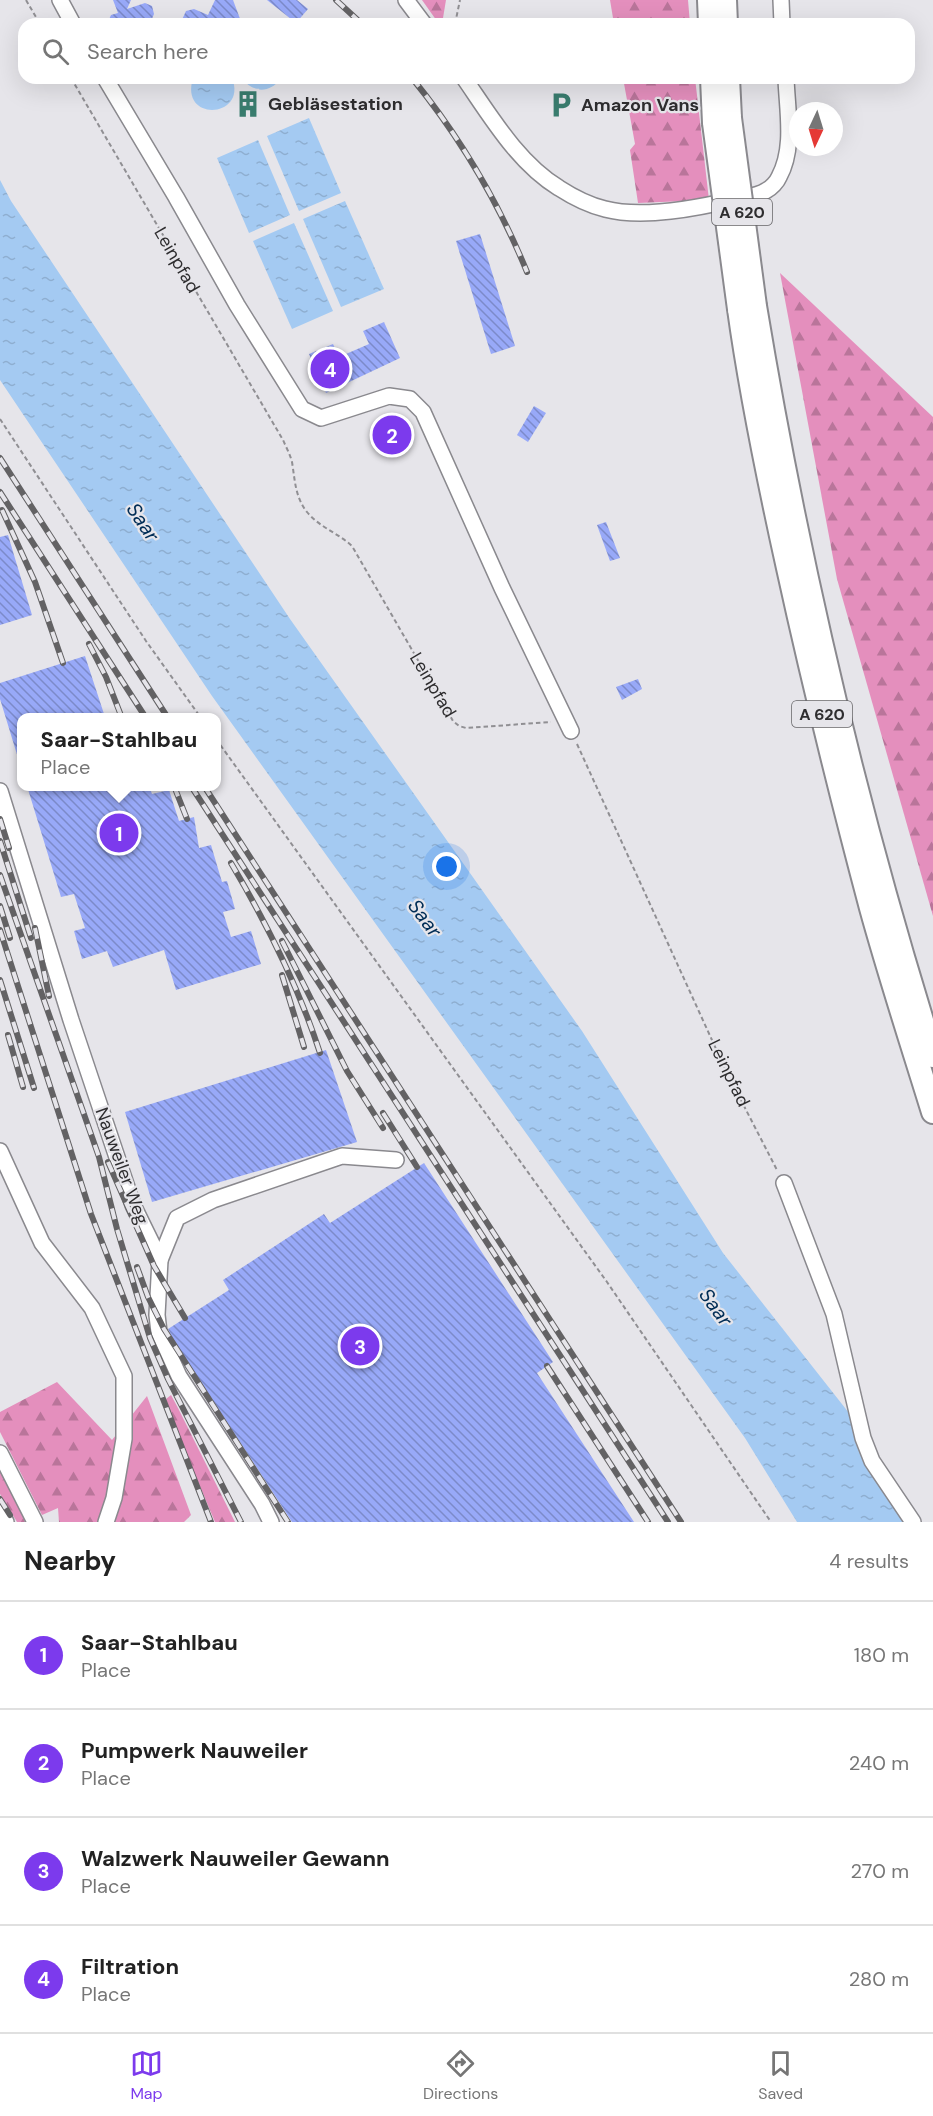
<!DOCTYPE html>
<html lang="en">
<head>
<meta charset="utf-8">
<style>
  body { margin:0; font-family:"DM Sans",sans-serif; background:#f6f6f6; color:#222 }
  .compass { position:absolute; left:789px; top:102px; width:54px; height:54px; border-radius:50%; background:#fff; box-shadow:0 6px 24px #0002; rotate:184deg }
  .you { position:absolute; left:447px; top:867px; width:21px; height:21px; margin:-15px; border:4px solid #fff; border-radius:50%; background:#1a73e8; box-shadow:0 0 0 9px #1a73e833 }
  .badge { display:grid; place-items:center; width:39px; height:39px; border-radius:50%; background:#7c3aed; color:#fff; font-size:20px; font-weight:700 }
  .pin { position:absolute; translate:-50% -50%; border:3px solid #fff; box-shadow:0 2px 6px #0006 }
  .popup { position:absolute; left:17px; top:713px; width:204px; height:78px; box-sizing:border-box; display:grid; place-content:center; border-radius:12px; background:#fff; filter:drop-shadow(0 2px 4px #0005); font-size:20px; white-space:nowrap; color:#767676 }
  .popup b { font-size:22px; color:#222 }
  .popup::after { content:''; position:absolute; left:50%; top:100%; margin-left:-12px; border:12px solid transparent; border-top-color:#fff }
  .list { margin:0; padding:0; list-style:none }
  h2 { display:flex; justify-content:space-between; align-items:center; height:78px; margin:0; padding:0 24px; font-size:26px }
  h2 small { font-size:20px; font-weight:400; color:#767676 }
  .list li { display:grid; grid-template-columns:39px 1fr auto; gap:18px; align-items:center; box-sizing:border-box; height:108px; padding:0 24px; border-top:2px solid #e0e0e0 }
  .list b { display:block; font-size:22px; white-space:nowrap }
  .list p { margin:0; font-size:20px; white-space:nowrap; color:#767676 }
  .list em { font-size:20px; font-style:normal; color:#767676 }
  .icon { flex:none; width:33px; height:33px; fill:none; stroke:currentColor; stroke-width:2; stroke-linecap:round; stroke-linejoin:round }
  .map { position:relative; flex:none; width:933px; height:1522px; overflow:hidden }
  .search { position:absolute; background:#fff; box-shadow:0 6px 24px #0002; left:18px; right:18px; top:18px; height:66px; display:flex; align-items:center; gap:15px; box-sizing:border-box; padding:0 21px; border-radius:18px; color:#767676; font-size:22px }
  .sheet { height:510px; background:#fff }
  nav { display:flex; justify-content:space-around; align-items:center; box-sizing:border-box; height:84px; border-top:2px solid #e0e0e0; background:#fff; font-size:16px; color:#767676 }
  nav a { display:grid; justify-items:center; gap:3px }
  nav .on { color:#7c3aed }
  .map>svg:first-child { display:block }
  .forest { fill:url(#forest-firs) }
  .water { fill:url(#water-ripples) }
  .building { fill:url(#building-back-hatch) }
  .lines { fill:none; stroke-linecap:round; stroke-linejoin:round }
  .minor-casing { stroke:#8a898e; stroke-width:18 }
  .highway-casing { stroke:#8a898e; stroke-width:26 }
  .path { stroke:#908f93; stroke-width:2; stroke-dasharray:4.5 3; stroke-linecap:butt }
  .minor { stroke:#fff; stroke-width:15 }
  .highway { stroke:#fff; stroke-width:22 }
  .rail-casing { stroke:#636264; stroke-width:6 }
  .rail { stroke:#e6e5ea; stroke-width:4; stroke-dasharray:11; stroke-linecap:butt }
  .highway-bridge-casing { stroke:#8a898e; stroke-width:26; stroke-linecap:butt }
  .highway-bridge { stroke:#fff; stroke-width:22 }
  .labels { text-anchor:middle; stroke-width:4.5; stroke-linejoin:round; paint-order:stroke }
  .shield { fill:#e6e5ea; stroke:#656467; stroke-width:1.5 }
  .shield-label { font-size:16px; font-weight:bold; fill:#2e2d2f }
  .poi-label { font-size:18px; font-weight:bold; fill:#2e2d2f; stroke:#e6e5ea; text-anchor:start }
  .street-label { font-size:18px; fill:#2e2d2f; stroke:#e6e5ea }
  .water-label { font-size:20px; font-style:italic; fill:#002d56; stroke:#e6e5ea }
</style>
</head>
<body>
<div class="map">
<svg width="933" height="1522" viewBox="0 0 933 1522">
  <defs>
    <pattern id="forest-firs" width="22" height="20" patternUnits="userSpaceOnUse" patternTransform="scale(1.5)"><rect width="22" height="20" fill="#e48fbd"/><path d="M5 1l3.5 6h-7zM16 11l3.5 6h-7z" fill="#b9759a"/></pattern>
    <pattern id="water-ripples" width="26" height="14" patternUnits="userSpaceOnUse" patternTransform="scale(1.5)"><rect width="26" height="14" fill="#a4caf2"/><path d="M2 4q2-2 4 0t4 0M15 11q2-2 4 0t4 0" fill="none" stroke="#8eaed0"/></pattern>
    <pattern id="building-back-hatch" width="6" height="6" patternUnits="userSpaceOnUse" patternTransform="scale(1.5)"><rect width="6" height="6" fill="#98a9f8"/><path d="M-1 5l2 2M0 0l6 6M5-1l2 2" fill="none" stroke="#7c8ac9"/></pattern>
  </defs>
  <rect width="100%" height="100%" fill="#e6e5ea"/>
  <g class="forest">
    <path d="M422 0H446L442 24H439Z"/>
    <path d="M610 0H688L690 24H614Z"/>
    <path d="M623 78H695L709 200 638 203 630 150 635 144Z"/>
    <path d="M780 273 933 417V916L837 579Z"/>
    <path d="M57 1382 112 1440 147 1396 191 1515 184 1522H59L58 1508 42 1515 0 1432V1412Z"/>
    <path d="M171 1395 178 1408 235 1522H215L175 1427 166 1399Z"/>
    <path d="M0 1469 12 1490 25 1522H17L0 1494Z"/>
  </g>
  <g class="water">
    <path d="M193 78H232C248 118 179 123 193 78Z"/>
    <path d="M242 78H281C270 94 252 93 242 78Z"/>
    <path d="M309 118 341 193 299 211 267 136Z"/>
    <path d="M258 140 290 215 249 233 217 158Z"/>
    <path d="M0 180 11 201 290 619 582 1031 723 1253 849 1413 859 1450 907 1522H797L745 1438 212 696 0 380Z"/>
    <path d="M345 201 384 289 341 307 303 219Z"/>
    <path d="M294 223 333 311 292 329 253 241Z"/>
  </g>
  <g class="building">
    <path d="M113 0H131L127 9 145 3 152 6 154 14 151 21 141 24H107L111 15 118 13Z"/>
    <path d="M215 0H233L242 24H180L186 11 194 9 208 15Z"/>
    <path d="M267 0H297L308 9 296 23Z"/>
    <path d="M244 94 258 100 253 114 238 107Z"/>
    <path d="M326 99 330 107 321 111 318 103Z"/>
    <path d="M480 234 515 346 491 354 456 241Z"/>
    <path d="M384 322 400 358 326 393 309 354 333 344 339 357 369 344 363 331Z"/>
    <path d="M534 406 546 413 528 442 517 435Z"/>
    <circle cx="392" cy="435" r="12"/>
    <path d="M606 522 620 558 610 561 597 525Z"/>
    <path d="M8 535 32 615 0 625V537Z"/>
    <path d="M85 656 105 717H21V761H19L0 699V683Z"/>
    <path d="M638 679 642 689 622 700 616 687Z"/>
    <path d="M27 786H149L152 794 169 790 179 821 194 817 199 848 211 845 222 882 227 881 235 909 223 912 231 937 251 931 261 964 176 990 164 950 113 967 107 951 82 959 74 931 85 928 74 894 61 897Z"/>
    <path d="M326 1050 357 1142 152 1202 125 1112Z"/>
    <path d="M424 1163 553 1362 537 1373 634 1522H292L173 1339 168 1329 229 1290 223 1280 324 1214 330 1223Z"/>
  </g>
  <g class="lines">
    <defs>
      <g id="minor">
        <path d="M60 0 73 24"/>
        <path d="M406 0 424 24"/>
        <path d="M781 0 782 24"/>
        <path d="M105 78 176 197 237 305 302 409 321 418 389 396 410 399 423 412 502 588 571 731"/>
        <path d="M464 78C491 117 518 163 559 188 573 197 588 205 605 209 643 219 698 208 736 199 746 197 759 196 767 190 771 188 777 182 779 177 795 148 787 110 786 78"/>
        <path d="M0 791 71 1020 133 1205 160 1260 157 1315 159 1332 179 1376 262 1504 271 1522"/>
        <path d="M0 1151 42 1243 92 1308 124 1376V1439L114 1498 106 1522"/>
        <path d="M784 1183 834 1314 863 1438 872 1461 913 1522"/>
        <path d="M160 1260 177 1218 213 1200 342 1156 396 1160"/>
        <path d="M0 1453 35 1522"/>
        <path d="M0 1512 6 1522"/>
      </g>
      <g id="highway">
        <path d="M709 0 710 24"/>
        <path d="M725 0 726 24"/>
        <path d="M712 78 714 123"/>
        <path d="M728 78 730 118"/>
        <path d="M755 306C797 559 856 811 933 1056"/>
        <path d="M739 309C751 396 769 482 788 568 813 682 841 795 871 908 890 977 912 1044 933 1112"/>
      </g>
    </defs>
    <use href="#minor" class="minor-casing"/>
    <use href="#highway" class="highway-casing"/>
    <g class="path">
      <path d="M26 0 40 24"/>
      <path d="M455 24 460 0"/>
      <path d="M71 78 283 440C286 447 290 454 292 462 295 480 295 497 307 512 319 527 338 533 352 546L453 721 459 726 466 728 551 722"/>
      <path d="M0 419 146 641 201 718"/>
      <path d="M216 739 607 1282 771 1522"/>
      <path d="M577 744 727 1073 777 1170"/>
    </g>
    <use href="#minor" class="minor"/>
    <use href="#highway" class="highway"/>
    <defs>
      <g id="rail">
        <path d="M336 0 362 24"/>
        <path d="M412 78C460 137 498 201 527 272"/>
        <path d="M0 458 168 718"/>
        <path d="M0 492 146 718"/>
        <path d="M2 510 35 582 63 663"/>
        <path d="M89 644 106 677 122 718"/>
        <path d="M174 786 187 819"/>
        <path d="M191 786 668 1522"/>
        <path d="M204 786 681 1522"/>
        <path d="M0 819 9 848"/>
        <path d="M0 841 31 938"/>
        <path d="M231 863C266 922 299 988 320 1053"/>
        <path d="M0 875 99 1157 117 1229 150 1338 168 1379 241 1522"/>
        <path d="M0 906 10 938"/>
        <path d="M35 928 49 996"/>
        <path d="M0 930 91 1214 211 1522"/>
        <path d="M282 941 347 1071 383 1128"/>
        <path d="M282 975 304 1047"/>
        <path d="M0 980 34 1088"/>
        <path d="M8 1035 23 1087"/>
        <path d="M383 1113 417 1167"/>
        <path d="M108 1162 154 1266 185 1318"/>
        <path d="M137 1267 148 1297 164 1329 288 1522"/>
        <path d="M547 1366 648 1522"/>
        <path d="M0 1499 10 1515"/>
      </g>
    </defs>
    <use href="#rail" class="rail-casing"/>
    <use href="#rail" class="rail"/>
    <defs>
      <g id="highway-bridge">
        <path d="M730 118 755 306"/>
        <path d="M714 123 739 309"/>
      </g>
    </defs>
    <use href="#highway-bridge" class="highway-bridge-casing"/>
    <use href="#highway-bridge" class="highway-bridge"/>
  </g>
  <defs>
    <symbol id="building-bare" viewBox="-9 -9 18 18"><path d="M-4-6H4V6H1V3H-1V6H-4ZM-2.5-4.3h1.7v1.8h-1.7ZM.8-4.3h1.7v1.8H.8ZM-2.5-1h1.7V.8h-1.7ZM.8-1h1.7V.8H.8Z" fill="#397c6e" stroke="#e6e5ea" stroke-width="2.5" paint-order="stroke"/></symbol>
    <symbol id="parking-bare" viewBox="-9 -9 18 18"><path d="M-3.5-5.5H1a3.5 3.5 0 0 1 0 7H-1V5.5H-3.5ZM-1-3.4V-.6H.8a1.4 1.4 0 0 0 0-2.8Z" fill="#397c6e" stroke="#e6e5ea" stroke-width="2.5" paint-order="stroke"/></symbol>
  </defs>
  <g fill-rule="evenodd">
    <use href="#building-bare" x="229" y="85" width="38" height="38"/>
    <use href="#parking-bare" x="542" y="86" width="38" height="38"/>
  </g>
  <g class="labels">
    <g class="shield">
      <rect x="712" y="199" width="60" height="26" rx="4.5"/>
      <rect x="792" y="701" width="60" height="26" rx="4.5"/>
    </g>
    <g class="shield-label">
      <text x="742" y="218">A 620</text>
      <text x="822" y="720">A 620</text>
    </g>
    <g class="poi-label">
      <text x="268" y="110">Gebläsestation</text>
      <text x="581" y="111">Amazon Vans</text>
    </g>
    <g class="street-label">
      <text transform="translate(177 260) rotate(60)" y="6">Leinpfad</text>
      <text transform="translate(433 685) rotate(59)" y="6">Leinpfad</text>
      <text transform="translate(729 1073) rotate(64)" y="6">Leinpfad</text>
      <text transform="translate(122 1166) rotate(70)" y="6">Nauweiler Weg</text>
    </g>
    <g class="water-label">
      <text transform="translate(143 522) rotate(56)" y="7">Saar</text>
      <text transform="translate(425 918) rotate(53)" y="7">Saar</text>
      <text transform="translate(716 1307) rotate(54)" y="7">Saar</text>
    </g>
  </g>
</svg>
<svg class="compass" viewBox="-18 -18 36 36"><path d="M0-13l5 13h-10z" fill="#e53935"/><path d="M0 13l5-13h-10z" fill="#767676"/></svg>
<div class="you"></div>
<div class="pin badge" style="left:119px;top:833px">1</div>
<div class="popup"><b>Saar-Stahlbau</b>Place</div>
<div class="pin badge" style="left:392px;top:435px">2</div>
<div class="pin badge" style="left:360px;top:1346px">3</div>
<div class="pin badge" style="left:330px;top:369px">4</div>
<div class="search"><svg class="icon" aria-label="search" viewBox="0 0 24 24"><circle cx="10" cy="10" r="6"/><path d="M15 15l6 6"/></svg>Search here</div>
</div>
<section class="sheet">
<h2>Nearby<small>4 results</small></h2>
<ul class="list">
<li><span class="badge">1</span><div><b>Saar-Stahlbau</b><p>Place</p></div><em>180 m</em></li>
<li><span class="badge">2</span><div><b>Pumpwerk Nauweiler</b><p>Place</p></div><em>240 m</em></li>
<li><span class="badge">3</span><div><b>Walzwerk Nauweiler Gewann</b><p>Place</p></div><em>270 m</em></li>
<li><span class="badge">4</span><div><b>Filtration</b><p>Place</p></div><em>280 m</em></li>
</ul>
</section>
<nav>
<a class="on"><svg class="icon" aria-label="map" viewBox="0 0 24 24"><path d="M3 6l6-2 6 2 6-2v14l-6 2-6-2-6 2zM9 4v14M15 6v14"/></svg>Map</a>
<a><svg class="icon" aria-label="directions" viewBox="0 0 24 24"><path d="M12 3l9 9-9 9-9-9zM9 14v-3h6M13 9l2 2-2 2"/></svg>Directions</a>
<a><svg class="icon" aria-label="saved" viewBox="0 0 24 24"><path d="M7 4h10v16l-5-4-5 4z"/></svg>Saved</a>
</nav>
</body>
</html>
